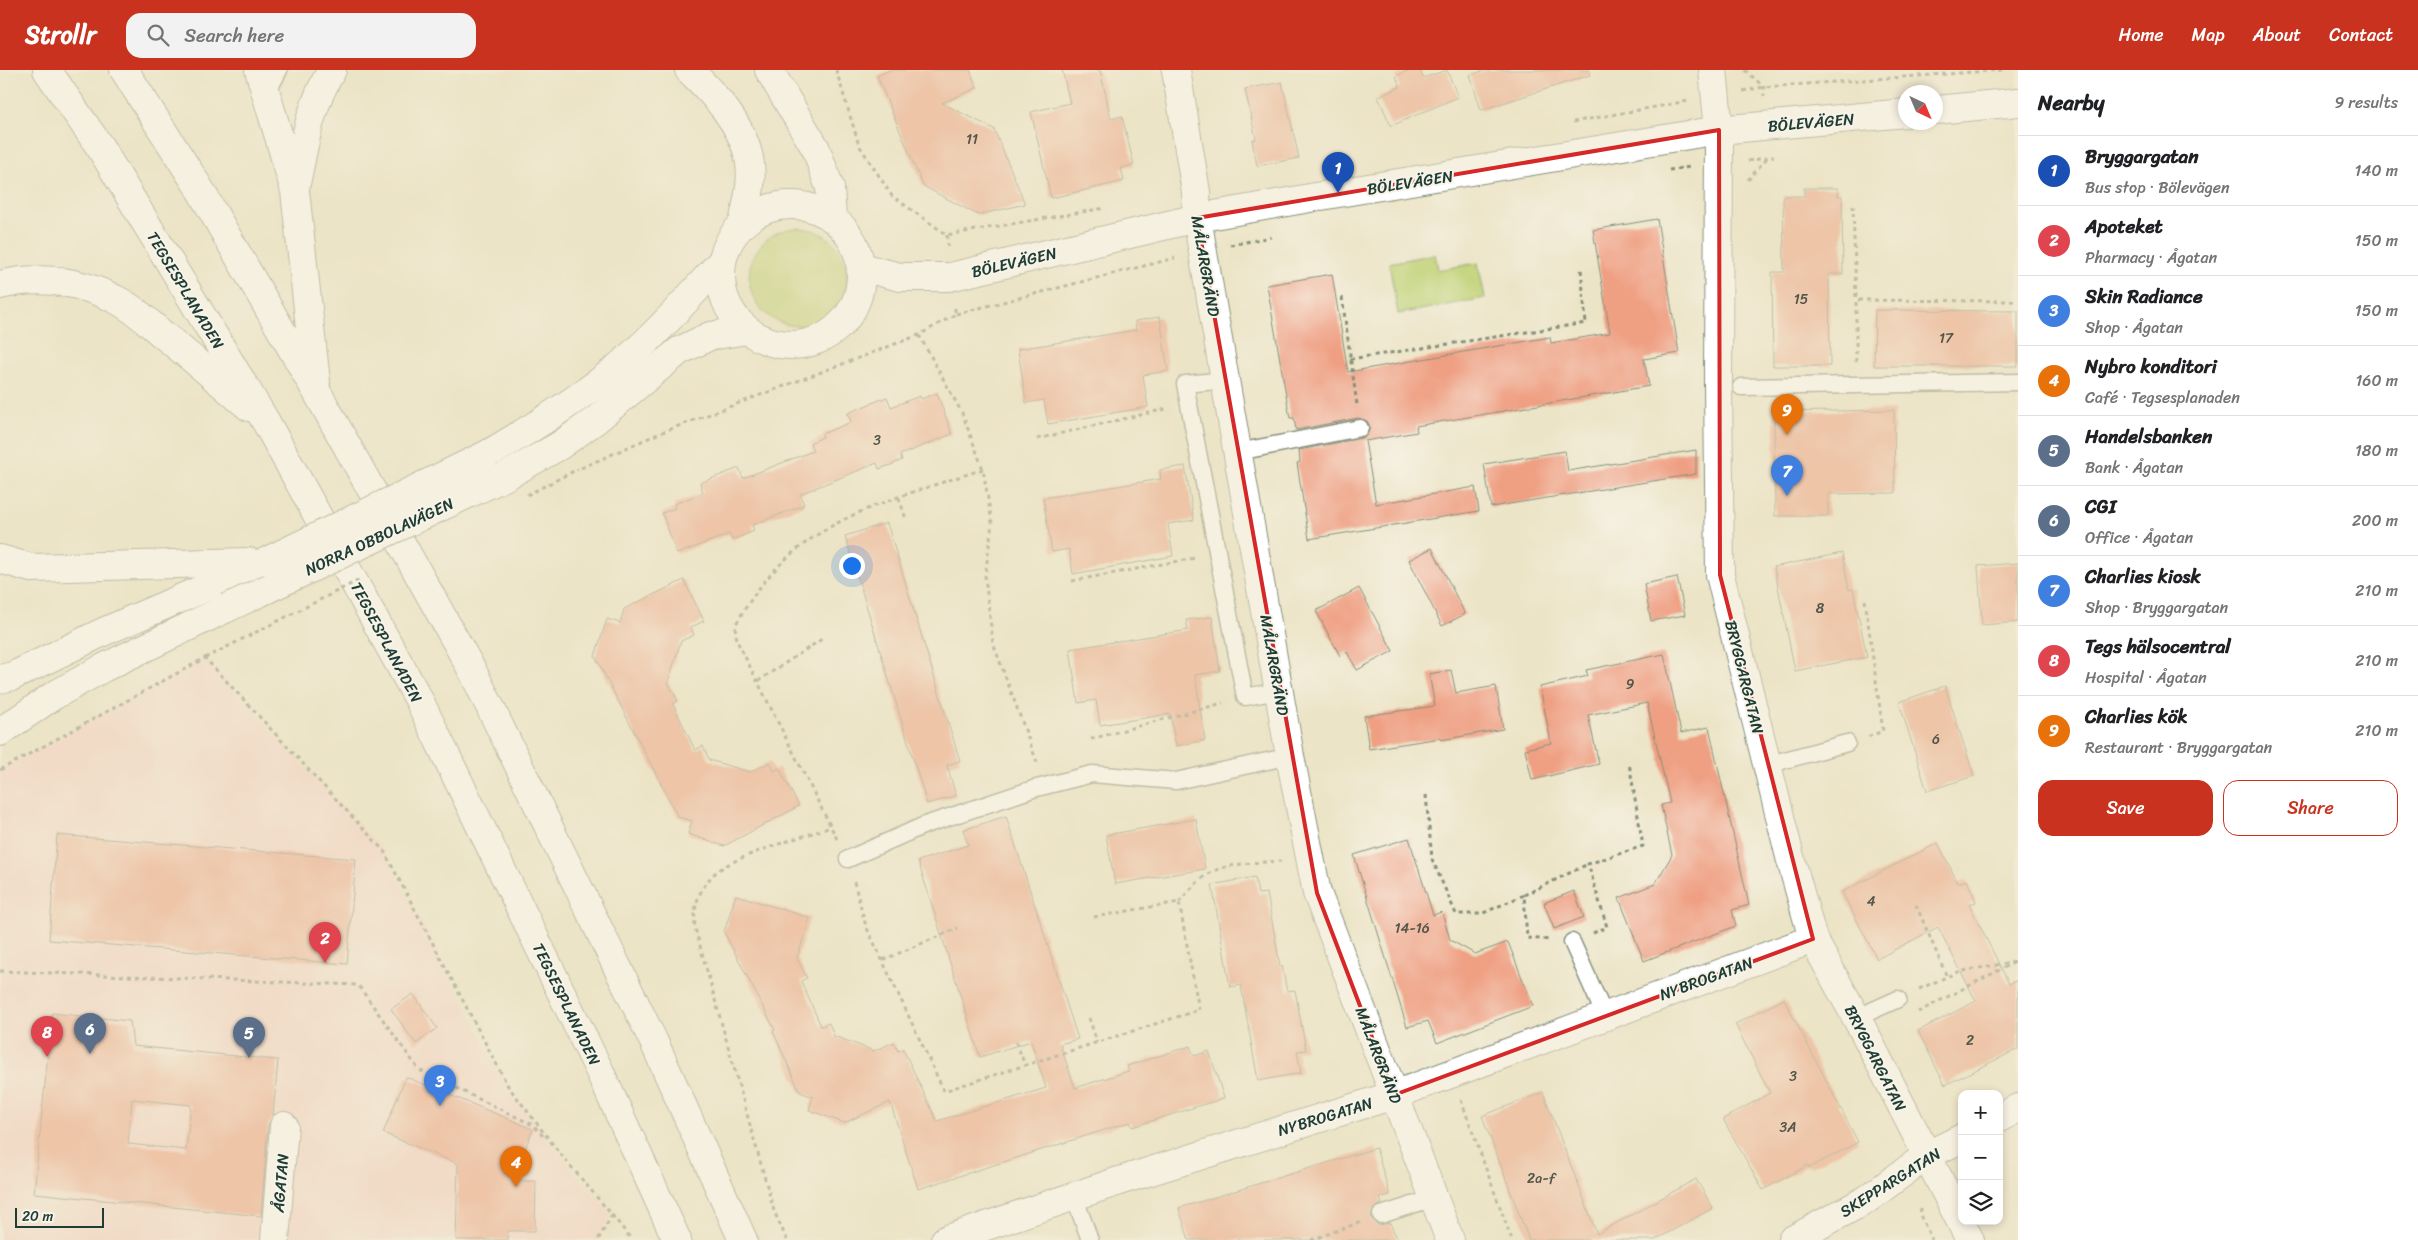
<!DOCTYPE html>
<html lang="en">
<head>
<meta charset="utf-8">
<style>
  body { margin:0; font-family:Sriracha,sans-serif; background:#f2f2f2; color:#202124 }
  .controls { position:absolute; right:15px; bottom:15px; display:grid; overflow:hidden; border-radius:10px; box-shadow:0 2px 8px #0003 }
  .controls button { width:45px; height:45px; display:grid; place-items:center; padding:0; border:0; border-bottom:1px solid #e0e0e0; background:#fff; color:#202124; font:25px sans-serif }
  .compass { position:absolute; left:1898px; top:15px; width:45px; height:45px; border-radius:50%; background:#fff; box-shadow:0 2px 8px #0003; rotate:136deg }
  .scale { position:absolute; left:15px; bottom:12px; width:89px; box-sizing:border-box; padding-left:5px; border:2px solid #1f3d34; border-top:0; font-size:14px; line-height:18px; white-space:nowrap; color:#1f3d34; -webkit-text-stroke:4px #f7f3e8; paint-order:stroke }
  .you { position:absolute; left:851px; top:495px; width:18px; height:18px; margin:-12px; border:4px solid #fff; border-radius:50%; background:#1a73e8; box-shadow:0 0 0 8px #1a73e833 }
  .badge { display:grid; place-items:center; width:32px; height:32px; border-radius:50%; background:#c8321e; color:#fff; font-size:16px; font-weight:700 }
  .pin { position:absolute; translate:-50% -41px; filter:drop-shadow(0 1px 2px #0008) }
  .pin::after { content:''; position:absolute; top:26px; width:18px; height:15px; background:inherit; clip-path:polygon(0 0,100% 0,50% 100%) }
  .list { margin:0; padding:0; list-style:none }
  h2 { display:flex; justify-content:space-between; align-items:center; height:65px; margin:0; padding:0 20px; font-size:21px }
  h2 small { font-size:16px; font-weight:400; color:#757577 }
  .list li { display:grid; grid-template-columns:32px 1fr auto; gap:15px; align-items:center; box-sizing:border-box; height:70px; padding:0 20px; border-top:1px solid #e0e0e0 }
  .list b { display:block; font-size:19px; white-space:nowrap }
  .list p { margin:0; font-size:16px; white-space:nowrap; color:#757577 }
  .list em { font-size:16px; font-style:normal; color:#757577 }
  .actions { display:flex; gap:10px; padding:15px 20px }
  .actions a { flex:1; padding:11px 0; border:1px solid #c8321e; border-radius:15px; text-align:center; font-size:18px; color:#c8321e }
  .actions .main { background:#c8321e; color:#fff }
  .icon { flex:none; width:28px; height:28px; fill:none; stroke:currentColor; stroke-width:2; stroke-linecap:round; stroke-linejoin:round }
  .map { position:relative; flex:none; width:2018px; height:1170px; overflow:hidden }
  header { display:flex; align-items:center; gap:30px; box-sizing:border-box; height:70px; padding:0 25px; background:#c8321e; color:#fff }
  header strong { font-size:24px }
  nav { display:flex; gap:28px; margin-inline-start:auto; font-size:18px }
  .search { width:350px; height:45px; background:#f2f2f2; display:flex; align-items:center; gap:12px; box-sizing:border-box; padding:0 18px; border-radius:15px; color:#757577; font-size:19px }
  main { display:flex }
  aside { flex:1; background:#fff }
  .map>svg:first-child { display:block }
  .built { fill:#f7d1c8 }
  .green { fill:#c0d275; stroke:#708854 }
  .building { fill:#ef9f82; fill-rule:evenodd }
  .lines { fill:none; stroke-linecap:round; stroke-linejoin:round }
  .lane-casing { stroke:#86907d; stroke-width:19 }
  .street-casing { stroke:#86907d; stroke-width:30 }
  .secondary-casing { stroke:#86907d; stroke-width:30 }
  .path { stroke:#86907d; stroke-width:3; stroke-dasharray:4 4; stroke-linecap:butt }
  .lane { stroke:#fff; stroke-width:16 }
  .street { stroke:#fff; stroke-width:28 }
  .secondary { stroke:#fff; stroke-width:28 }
  .secondary-bridge-casing { stroke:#86907d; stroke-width:30; stroke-linecap:butt }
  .path-bridge { stroke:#86907d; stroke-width:3; stroke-dasharray:4 4; stroke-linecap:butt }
  .secondary-bridge { stroke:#fff; stroke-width:28 }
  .marked { fill:none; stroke:#d62828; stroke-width:4; stroke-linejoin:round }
  .labels { text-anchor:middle; stroke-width:4; stroke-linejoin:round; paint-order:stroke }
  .number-label { font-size:14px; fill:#535648 }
  .street-label { font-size:16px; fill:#1f3d34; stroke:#f7f3e8 }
</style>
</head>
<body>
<header>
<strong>Strollr</strong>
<div class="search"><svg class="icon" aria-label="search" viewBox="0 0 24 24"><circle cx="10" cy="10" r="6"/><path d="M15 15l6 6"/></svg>Search here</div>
<nav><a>Home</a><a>Map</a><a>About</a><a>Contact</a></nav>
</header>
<main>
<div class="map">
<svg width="2018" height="1170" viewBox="0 0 2018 1170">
  <rect width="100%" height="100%" fill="#f7f3e8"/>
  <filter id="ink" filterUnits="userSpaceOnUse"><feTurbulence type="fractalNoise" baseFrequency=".02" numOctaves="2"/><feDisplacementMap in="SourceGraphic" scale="10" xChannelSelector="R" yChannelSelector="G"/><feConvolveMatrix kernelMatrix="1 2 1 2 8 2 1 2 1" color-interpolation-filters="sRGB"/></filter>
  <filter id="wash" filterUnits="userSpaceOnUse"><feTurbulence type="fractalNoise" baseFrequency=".0096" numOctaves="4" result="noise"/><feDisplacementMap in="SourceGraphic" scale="20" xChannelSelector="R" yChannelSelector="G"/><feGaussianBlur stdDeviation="1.12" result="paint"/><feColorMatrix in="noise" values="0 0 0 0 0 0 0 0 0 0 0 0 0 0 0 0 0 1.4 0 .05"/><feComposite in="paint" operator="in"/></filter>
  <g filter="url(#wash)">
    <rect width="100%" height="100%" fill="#ece4c6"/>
    <path class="built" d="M205 588 384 781 508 1016 558 1081 612 1145 598 1170H0V700Z"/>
    <g class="green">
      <circle cx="798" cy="207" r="49"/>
      <path d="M1435 184 1438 200 1478 193 1485 228 1398 244 1389 193Z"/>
    </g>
    <g id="blocks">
      <g class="building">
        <path d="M890 0H970L977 18 942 33 994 59 1025 134 978 145 923 116 877 6Z"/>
        <path d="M1062 0H1100L1111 49 1122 46 1134 95 1121 98 1124 111 1051 128 1031 42 1070 33Z"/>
        <path d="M1410 0H1420L1423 8 1447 0 1458 27 1391 56 1378 27 1400 17 1396 6Z"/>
        <path d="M1486 0H1589L1590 5 1481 40 1470 5Z"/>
        <path d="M1282 12 1299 88 1257 96 1252 70 1256 69 1245 19Z"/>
        <path d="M1804 118H1838V126H1842L1843 204H1829L1830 296H1773L1772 202H1784L1783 126H1804Z"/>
        <path d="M1657 149 1679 283 1644 289 1649 316 1416 356 1417 362 1365 371 1376 434 1475 417 1479 441 1309 469 1297 393 1300 392 1299 380 1362 368 1367 365 1370 357 1367 351 1358 348 1296 360 1294 348H1290L1267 215 1332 204 1348 302 1550 267 1551 273 1610 263 1593 160Z"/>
        <path d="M1875 240 2018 241V296H1874Z"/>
        <path d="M1160 247 1168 301 1143 305 1148 337 1048 354 1044 330 1026 333 1018 279 1136 260 1135 251Z"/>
        <path d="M937 323 952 364 900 385 902 390 891 395 879 399 877 393 800 424 804 435 752 455 754 461 732 470 729 464 677 484 662 443 675 438 674 434 703 423 700 413 739 398 743 408 813 381 810 373 823 367 822 364 851 352 848 343 887 327 891 337 920 326 921 329Z"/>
        <path d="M1894 340 1895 423 1828 424V446H1775L1774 342Z"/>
        <path d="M1696 380V404L1491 437 1484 394 1565 381 1568 401Z"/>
        <path d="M1185 396 1194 450 1168 454 1173 486 1073 504 1069 479 1052 482 1043 428 1161 409 1160 400Z"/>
        <path d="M887 453 960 691 947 695 956 726 927 734 845 466Z"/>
        <path d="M1432 478 1465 544 1442 556 1409 490Z"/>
        <path d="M1842 483 1849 520 1853 519 1867 587 1795 601 1774 497Z"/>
        <path d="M2018 493V552L1982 555 1978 496Z"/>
        <path d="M1677 507 1685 545 1651 551 1644 514Z"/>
        <path d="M684 510 704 551 691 557 694 565 681 571 668 612 678 631 673 634 695 680 703 676 709 690 750 702 770 692 774 701 779 698 799 736 724 776 688 764 692 751 678 747 595 586 607 549 620 553 624 539Z"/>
        <path d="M1359 518 1393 581 1357 600 1347 582 1340 586 1316 541Z"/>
        <path d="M1212 547 1220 601 1195 605 1205 670 1176 676 1170 644 1100 655 1096 630 1078 633 1070 579 1188 560 1186 550Z"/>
        <path d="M1664 584 1681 663 1709 657 1749 835 1732 840 1736 856 1644 891 1619 828 1655 814 1672 785 1661 735 1670 733 1647 633 1588 645 1599 694 1532 710 1525 679 1551 673 1540 617 1588 606 1586 600Z"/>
        <path d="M1451 600 1456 623 1496 616 1503 659 1441 670V668L1369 679 1364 646 1435 636 1429 604Z"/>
        <path d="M1945 616 1974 706 1927 721 1899 632Z"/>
        <path d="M1006 746 1078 969 1060 974 1075 1018 1129 1001 1127 996 1190 976 1194 986 1209 981 1224 1028 1132 1057 1130 1052 918 1119 890 1032 844 1053 809 1040 813 1027 800 1022 773 961 775 960 724 862 736 825 810 848 797 888 807 908 801 911 821 956 829 953 834 966 874 981 894 972 898 981 903 979 937 1051 1046 1018 1031 971 980 987 918 791 968 775 963 760Z"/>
        <path d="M1196 749 1205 799 1115 814 1106 765Z"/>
        <path d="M57 765 356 789 347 894 49 870Z"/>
        <path d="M1409 768 1433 845 1442 842 1450 870 1475 884 1508 872 1533 936 1437 973 1428 951 1407 957 1354 785Z"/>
        <path d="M1938 773 1958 813 1967 810 1976 832 1969 834 2009 914 2018 910V979L1945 1015 1918 961 1976 931 1938 857 1877 889 1842 822Z"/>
        <path d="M1255 807 1258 824 1267 823 1280 896H1282L1287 921 1295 920 1306 980 1297 981 1301 1003 1258 1011 1241 915 1230 917 1212 815Z"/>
        <path d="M1574 821 1584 847 1554 859 1544 833Z"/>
        <path d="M413 924 437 958 416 974 391 939Z"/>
        <path d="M1784 929 1858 1072 1809 1098 1808 1095 1763 1120 1723 1049 1770 1023 1735 954Z"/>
        <path d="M52 943 130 951 133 976 278 990 273 1046 268 1055 261 1146 34 1123ZM132 1029 191 1035 186 1080 128 1074Z"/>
        <path d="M406 1007 533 1059 512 1111H536L535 1161H508V1170H456L458 1094 383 1063Z"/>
        <path d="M1543 1022 1597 1164 1696 1109 1713 1138 1655 1170H1529L1482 1046Z"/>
        <path d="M1376 1078 1390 1125 1380 1128 1382 1134 1373 1139 1371 1148 1378 1155 1390 1153 1398 1170H1189L1179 1138Z"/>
      </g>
    </g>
  </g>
  <g filter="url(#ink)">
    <use href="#blocks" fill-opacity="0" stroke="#86907d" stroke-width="1"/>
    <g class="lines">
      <defs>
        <g id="lane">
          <path d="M267 23 279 0"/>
          <path d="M1226 310 1185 314 1245 627 1279 621"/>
          <path d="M1741 317 2018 312"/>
          <path d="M1238 382 1360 358"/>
          <path d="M1767 695 1847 673"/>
          <path d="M848 789 925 755 1033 719 1092 704 1176 711 1290 686"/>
          <path d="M1572 872 1605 946"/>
          <path d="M1856 948 1898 929"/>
          <path d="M1074 1126 1090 1170"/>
          <path d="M1381 1145 1434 1128"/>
        </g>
        <g id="street">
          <path d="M1176 0 1196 122 1197 148 1290 686 1317 823 1450 1170"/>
          <path d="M1713 0 1719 60 1718 315 1720 505 1790 787 1813 869 1863 960 1970 1170"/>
          <path d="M1999 1048 2018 1038"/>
          <path d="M275 1170 284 1056"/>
          <path d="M945 1170 1119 1111 1394 1025 1813 869"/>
          <path d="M1792 1170 1866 1130 1926 1086 1962 1068"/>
        </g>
        <g id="secondary">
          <path d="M47 0 100 77 266 352 419 630 600 1002 677 1170"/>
          <path d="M124 0 198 116 318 324 472 600 653 970 743 1170"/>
          <path d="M259 0 295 121 316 312"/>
          <path d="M689 0C714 24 742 54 749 88 754 109 747 133 743 154"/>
          <path d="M769 0 816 79 830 118 832 148"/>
          <path d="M1936 40 2018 32"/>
          <path d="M296 114C304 75 310 35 332 0"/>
          <circle cx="791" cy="205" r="70"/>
          <path d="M861 197 900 207H950L1197 148 1338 123 1719 60 1906 43"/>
          <path d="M0 215C37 205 81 211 115 229 132 237 147 251 161 263 191 287 220 312 249 337"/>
          <path d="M488 384C531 359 573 333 612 302 653 269 687 229 722 191"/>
          <path d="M504 407 559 376 597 349 679 281 710 266 747 260"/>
          <path d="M0 489 31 498 249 492"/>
          <path d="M0 609 13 606 103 562 267 491"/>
          <path d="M0 662 53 626 103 598 227 538"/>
        </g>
      </defs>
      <use href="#lane" class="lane-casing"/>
      <use href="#street" class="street-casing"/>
      <use href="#secondary" class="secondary-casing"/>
      <g class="path">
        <path d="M836 0 859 75 892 126 947 165 1105 138"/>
        <path d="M1745 0 1764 17V26"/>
        <path d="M1743 21 1764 17 2002 0"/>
        <path d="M1573 52 1688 31"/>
        <path d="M1748 91 1774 86"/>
        <path d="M1669 100 1690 97"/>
        <path d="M1748 110 1766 89V85"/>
        <path d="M1853 135 1856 230"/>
        <path d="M947 165 948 178"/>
        <path d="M1230 175 1271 167"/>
        <path d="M1342 227 1357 335"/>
        <path d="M956 244 1175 188"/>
        <path d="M919 265 962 343 983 399 992 453 985 507 993 573 1038 695"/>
        <path d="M1350 289 1586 253 1581 199"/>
        <path d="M1856 292V230L2018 231"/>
        <path d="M1037 369 1166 339"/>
        <path d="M581 398 660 363 919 265 956 244 954 236"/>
        <path d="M899 428 906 449"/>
        <path d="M1072 511 1195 488"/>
        <path d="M1865 530 1883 661 1867 667"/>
        <path d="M758 611 825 567"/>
        <path d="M1091 669 1223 633"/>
        <path d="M0 700 205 588 384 781 508 1016 558 1081 612 1145 598 1170"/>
        <path d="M1426 725 1432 789 1456 844H1481L1524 825 1527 868 1551 870"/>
        <path d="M837 769 737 571 735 556C792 450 877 435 983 399"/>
        <path d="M854 812 866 856 944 1021 1199 940 1179 832 1094 847"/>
        <path d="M1524 825 1588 794"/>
        <path d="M1179 832C1189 821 1200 807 1214 801 1235 792 1260 793 1281 791"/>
        <path d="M1916 835 1947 907"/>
        <path d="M1593 863 1607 857 1588 794 1643 776 1629 693"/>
        <path d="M883 890 958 858"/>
        <path d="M0 901 358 915 419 1000 533 1055 545 1068"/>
        <path d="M1919 919 1958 902 2018 891"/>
        <path d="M1918 942 2015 892"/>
        <path d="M1089 948 1097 972"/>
        <path d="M1016 972 1025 995"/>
        <path d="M1461 1030 1512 1170"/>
        <path d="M1921 1138 1920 1145 1932 1170"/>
        <path d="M612 1145 632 1170"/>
        <path d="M787 1170 774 1141 695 858C693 837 698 821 713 805 731 786 803 767 831 757"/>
        <path d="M1311 1170 1361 1152"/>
      </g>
      <use href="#lane" class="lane"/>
      <use href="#street" class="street"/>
      <use href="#secondary" class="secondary"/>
      <defs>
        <g id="secondary-bridge">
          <path d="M267 491 488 384"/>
          <path d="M227 538 504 407"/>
        </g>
      </defs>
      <use href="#secondary-bridge" class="secondary-bridge-casing"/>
      <g class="path-bridge">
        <path d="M527 425 578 399"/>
        <path d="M205 588 361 509"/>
      </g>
      <use href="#secondary-bridge" class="secondary-bridge"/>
    </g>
  </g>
  <path d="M0 0H2018V1170H0ZM1719 60 1720 505 1813 869 1394 1025 1317 823 1197 148Z" fill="#ece4c6" fill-opacity=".55" fill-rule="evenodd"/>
  <path class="marked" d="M1719 60 1720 505 1813 869 1394 1025 1317 823 1197 148Z"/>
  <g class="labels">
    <g class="number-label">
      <text x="972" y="74">11</text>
      <text x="1801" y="234">15</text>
      <text x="1946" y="273">17</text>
      <text x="877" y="375">3</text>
      <text x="1820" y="543">8</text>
      <text x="1630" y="619">9</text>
      <text x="1936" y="674">6</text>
      <text x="1871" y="836">4</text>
      <text x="1412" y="863">14-16</text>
      <text x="1970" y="975">2</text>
      <text x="1793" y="1011">3</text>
      <text x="1788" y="1062">3A</text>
      <text x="1541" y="1113">2a-f</text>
    </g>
    <g class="street-label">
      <text transform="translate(1811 52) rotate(-5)" y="6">BÖLEVÄGEN</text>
      <text transform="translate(1410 112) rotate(-9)" y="6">BÖLEVÄGEN</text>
      <text transform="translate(1014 192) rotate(-13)" y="6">BÖLEVÄGEN</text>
      <text transform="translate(1206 196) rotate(80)" y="6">MÅLARGRÄND</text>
      <text transform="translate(186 220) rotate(59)" y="6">TEGSESPLANADEN</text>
      <text transform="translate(379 466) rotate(-25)" y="6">NORRA OBBOLAVÄGEN</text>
      <text transform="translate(387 572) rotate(62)" y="6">TEGSESPLANADEN</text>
      <text transform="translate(1275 595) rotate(80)" y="6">MÅLARGRÄND</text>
      <text transform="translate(1745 607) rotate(76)" y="6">BRYGGARGATAN</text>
      <text transform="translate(1706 908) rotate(-20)" y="6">NYBROGATAN</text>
      <text transform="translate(567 934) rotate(64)" y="6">TEGSESPLANADEN</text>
      <text transform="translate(1379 985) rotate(69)" y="6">MÅLARGRÄND</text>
      <text transform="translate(1876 988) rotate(63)" y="6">BRYGGARGATAN</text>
      <text transform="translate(1325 1046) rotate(-17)" y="6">NYBROGATAN</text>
      <text transform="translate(1890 1112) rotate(-32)" y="6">SKEPPARGATAN</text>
      <text transform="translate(280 1113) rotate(-85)" y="6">ÅGATAN</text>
    </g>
  </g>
</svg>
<div class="controls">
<button>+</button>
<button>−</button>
<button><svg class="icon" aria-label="layers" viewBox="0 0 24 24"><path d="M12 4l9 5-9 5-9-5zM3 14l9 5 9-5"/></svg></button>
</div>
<svg class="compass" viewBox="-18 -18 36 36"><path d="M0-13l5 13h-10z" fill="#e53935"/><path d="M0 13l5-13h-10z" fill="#757577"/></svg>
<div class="scale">20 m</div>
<div class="you"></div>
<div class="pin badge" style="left:1338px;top:123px;background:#1a4fb4">1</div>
<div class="pin badge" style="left:325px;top:893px;background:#e0444e">2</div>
<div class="pin badge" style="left:440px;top:1036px;background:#3f7fe0">3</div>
<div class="pin badge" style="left:516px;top:1117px;background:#e8710a">4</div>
<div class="pin badge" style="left:249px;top:988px;background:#5c6f8a">5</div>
<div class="pin badge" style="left:90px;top:984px;background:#5c6f8a">6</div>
<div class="pin badge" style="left:1787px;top:426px;background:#3f7fe0">7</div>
<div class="pin badge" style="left:47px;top:987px;background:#e0444e">8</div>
<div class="pin badge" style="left:1787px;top:365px;background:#e8710a">9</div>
</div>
<aside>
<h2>Nearby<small>9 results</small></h2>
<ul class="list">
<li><span class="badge" style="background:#1a4fb4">1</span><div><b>Bryggargatan</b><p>Bus stop · Bölevägen</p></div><em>140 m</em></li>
<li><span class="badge" style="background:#e0444e">2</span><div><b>Apoteket</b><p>Pharmacy · Ågatan</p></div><em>150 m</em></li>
<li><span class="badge" style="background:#3f7fe0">3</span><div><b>Skin Radiance</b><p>Shop · Ågatan</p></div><em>150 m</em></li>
<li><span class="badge" style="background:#e8710a">4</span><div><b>Nybro konditori</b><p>Café · Tegsesplanaden</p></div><em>160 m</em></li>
<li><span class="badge" style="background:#5c6f8a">5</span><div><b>Handelsbanken</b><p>Bank · Ågatan</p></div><em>180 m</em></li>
<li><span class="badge" style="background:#5c6f8a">6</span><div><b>CGI</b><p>Office · Ågatan</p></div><em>200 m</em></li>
<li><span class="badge" style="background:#3f7fe0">7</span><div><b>Charlies kiosk</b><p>Shop · Bryggargatan</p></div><em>210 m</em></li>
<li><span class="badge" style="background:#e0444e">8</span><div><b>Tegs hälsocentral</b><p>Hospital · Ågatan</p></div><em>210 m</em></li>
<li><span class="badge" style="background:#e8710a">9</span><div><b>Charlies kök</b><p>Restaurant · Bryggargatan</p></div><em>210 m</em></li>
</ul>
<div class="actions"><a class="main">Save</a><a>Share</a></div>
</aside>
</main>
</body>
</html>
